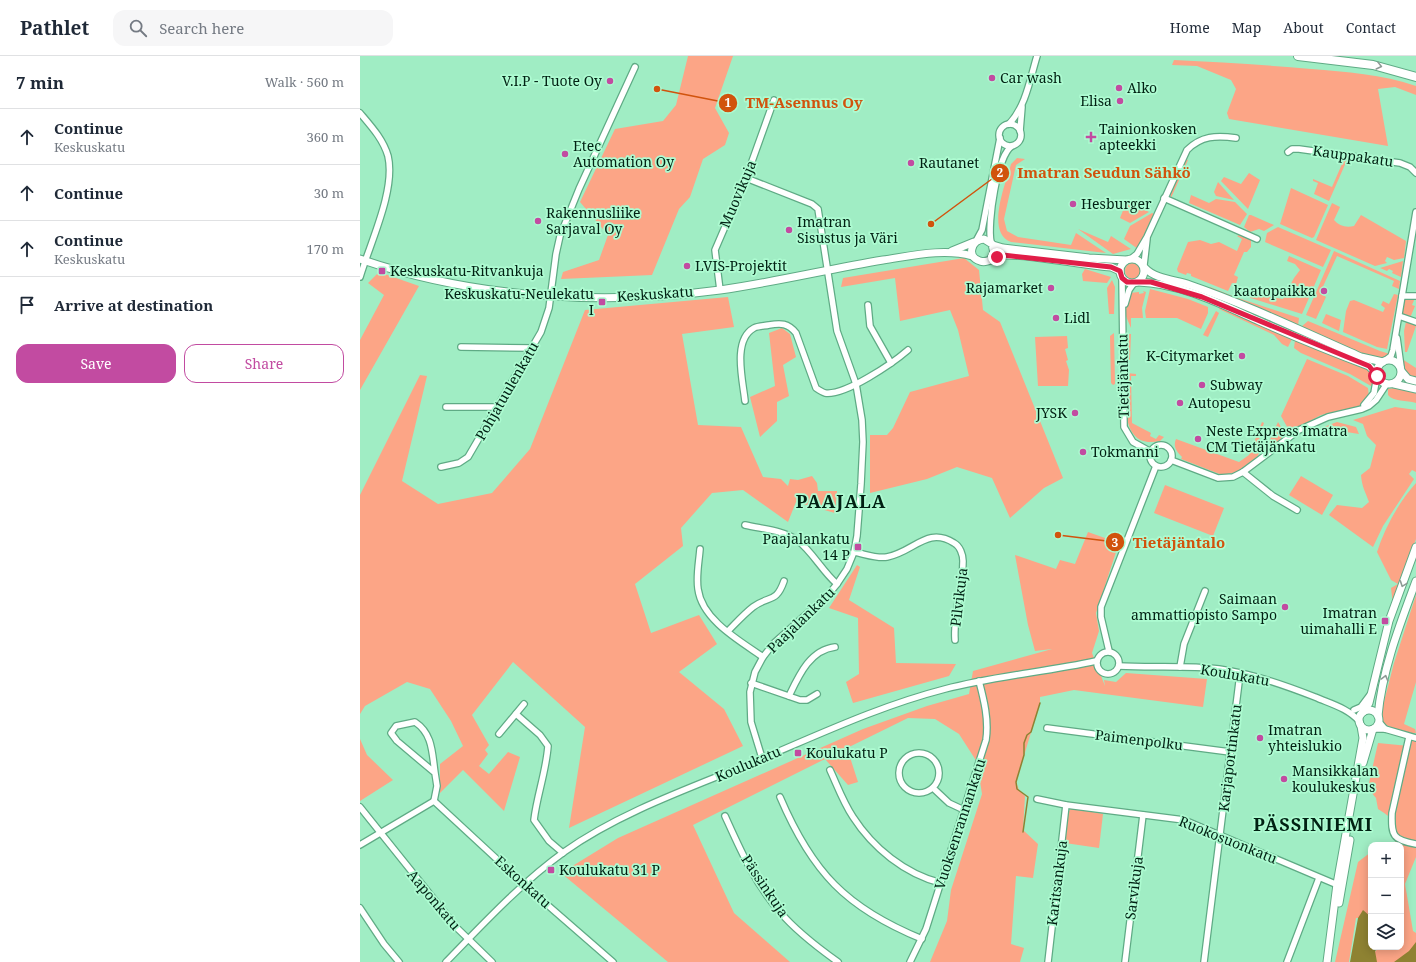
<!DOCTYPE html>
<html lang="en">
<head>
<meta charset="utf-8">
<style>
  body { margin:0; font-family:"Noto Serif",serif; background:#f6f6f7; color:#1f2937 }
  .controls { position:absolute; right:12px; bottom:12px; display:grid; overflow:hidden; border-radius:8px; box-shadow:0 2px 10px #0003 }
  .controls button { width:36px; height:36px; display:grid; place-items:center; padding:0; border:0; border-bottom:1px solid #e0e1e3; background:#fff; color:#1f2937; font:20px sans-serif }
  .stop { position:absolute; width:12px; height:12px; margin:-9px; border:3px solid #e11d48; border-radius:50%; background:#fff }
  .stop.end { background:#e11d48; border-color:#fff; box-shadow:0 1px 4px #0008 }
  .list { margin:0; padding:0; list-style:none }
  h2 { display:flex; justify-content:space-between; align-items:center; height:52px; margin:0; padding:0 16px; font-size:17px }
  h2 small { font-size:13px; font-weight:400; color:#747a83 }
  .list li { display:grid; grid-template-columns:26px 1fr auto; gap:12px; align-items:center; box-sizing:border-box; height:56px; padding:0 16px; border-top:1px solid #e0e1e3 }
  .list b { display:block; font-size:15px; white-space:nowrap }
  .list p { margin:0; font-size:13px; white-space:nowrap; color:#747a83 }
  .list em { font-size:13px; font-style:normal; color:#747a83 }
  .actions { display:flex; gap:8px; padding:12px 16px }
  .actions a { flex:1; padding:9px 0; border:1px solid #c24ba1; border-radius:12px; text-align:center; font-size:14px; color:#c24ba1 }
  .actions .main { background:#c24ba1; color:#fff }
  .icon { flex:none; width:22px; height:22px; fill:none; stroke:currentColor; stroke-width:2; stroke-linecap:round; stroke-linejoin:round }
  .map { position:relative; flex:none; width:1056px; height:906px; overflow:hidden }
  header { display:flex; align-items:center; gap:24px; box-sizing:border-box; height:56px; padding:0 20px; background:#fff; border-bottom:1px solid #e0e1e3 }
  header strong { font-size:19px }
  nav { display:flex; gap:22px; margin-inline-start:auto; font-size:14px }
  .search { width:280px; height:36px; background:#f6f6f7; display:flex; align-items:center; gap:10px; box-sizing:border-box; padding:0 14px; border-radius:12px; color:#747a83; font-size:15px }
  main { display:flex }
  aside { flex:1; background:#fff }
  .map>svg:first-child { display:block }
  .green { fill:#fca586 }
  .water { fill:#8e8232 }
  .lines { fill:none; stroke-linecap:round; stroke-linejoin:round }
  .stream { stroke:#8e8232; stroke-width:1.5 }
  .minor-casing { stroke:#5fab85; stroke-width:8 }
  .major-casing { stroke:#5fab85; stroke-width:9 }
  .highway-casing { stroke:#5fab85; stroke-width:10 }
  .minor { stroke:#fff; stroke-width:5.5 }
  .major { stroke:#fff; stroke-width:7 }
  .highway { stroke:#fff; stroke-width:8 }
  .oneway { stroke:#8d9b95 }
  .route { stroke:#e11d48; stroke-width:5 }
  .poi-dot { fill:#c24ba1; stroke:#adfbd1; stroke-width:1.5 }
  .labels { text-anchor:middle; stroke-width:3.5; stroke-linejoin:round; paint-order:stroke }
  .poi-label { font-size:14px; fill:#012113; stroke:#adfbd1; text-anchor:start }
  .street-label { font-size:14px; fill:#012113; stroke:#adfbd1 }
  .district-label { font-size:18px; font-weight:bold; letter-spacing:1px; fill:#012113; stroke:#adfbd1 }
  .leader { fill:none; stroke:#d1530d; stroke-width:1.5 }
  .callout-dot { fill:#d1530d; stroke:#adfbd1; stroke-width:1.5 }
  .mark-label { font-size:12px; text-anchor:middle; font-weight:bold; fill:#fff }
  .callout-label { font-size:15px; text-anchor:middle; font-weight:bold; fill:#d1530d; stroke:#adfbd1; stroke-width:3.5; stroke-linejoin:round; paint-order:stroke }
</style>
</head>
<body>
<header>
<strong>Pathlet</strong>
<div class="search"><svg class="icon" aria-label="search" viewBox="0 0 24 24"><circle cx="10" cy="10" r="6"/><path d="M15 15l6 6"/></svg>Search here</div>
<nav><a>Home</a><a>Map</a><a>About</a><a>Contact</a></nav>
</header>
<main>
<aside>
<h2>7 min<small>Walk · 560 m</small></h2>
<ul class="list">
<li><svg class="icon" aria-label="ahead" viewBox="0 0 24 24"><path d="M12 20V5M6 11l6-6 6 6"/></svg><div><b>Continue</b><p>Keskuskatu</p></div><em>360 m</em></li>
<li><svg class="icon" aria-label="ahead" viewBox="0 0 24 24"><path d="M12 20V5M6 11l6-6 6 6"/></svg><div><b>Continue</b></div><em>30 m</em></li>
<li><svg class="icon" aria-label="ahead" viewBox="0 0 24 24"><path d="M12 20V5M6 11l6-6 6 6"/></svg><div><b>Continue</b><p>Keskuskatu</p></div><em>170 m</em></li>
<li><svg class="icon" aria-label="arrive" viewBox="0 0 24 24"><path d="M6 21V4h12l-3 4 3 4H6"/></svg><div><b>Arrive at destination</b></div></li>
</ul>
<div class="actions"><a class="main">Save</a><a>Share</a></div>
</aside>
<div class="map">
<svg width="1056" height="906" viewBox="0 0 1056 906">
  <rect width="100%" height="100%" fill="#a0edc4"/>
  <g class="green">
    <path d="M328 0H373L355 52 369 77 365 89 343 103 330 141 319 153 292 219 201 223 203 216 239 204 248 179 220 146 255 73 303 65 316 49Z"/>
    <path d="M814 4C859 6 905 9 951 13 986 16 1022 18 1056 30V39L1035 31 1018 33 1028 90 869 63 867 57 876 33 871 24 837 10 812 9Z"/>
    <path d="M657 102 665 103 656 109 644 163 647 175 658 181 711 189 716 177 746 197 651 186C625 177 646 127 651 108Z"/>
    <path d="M824 102 828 104 811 142 810 137Z"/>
    <path d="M981 102 987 104 969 145 954 138 958 127 953 125V123L972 131 982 108 979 106Z"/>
    <path d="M889 117 900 124 888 153 861 125 864 121 881 128Z"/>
    <path d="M858 126 874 144 856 140 854 136Z"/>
    <path d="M931 132 968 149 954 181 952 182 920 168Z"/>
    <path d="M831 139 849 147 856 143 875 146 887 158 880 169 829 147Z"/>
    <path d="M766 147 782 154 783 153 789 156 770 167 760 162Z"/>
    <path d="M972 147 980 151 974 164C979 170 986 172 994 170L1001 159 1046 185 1044 202 1034 204 1027 201 1025 205 1027 207 1015 210 956 184Z"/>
    <path d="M792 157 794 158 778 193 764 183 770 170Z"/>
    <path d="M889 159H891L914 169 904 175 899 173 890 176 884 171Z"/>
    <path d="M918 171 971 194 963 211 905 186 907 177Z"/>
    <path d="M718 173 748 186 751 180 771 193 753 198Z"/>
    <path d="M879 179 891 184V191L887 196H884L874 219 878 221 876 228 872 227 868 235 831 220V218L827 217 826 219 818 216 817 213 828 186 840 184 851 188 859 186 877 195 882 183 877 180Z"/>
    <path d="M974 195 1040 225 1039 233 1032 230 1034 225 977 200 960 237 966 241 956 263 946 259Z"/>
    <path d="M929 200 961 214 942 258 878 238 879 236 923 243 934 222 940 214 935 208 927 205Z"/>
    <path d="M604 202 619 214 623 254 640 266 703 422 684 432 650 462 632 422 597 411 567 423 510 437V379H527L533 372 550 336 609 320 598 274 590 254 540 265 535 222 481 231 483 222Z"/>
    <path d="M1043 205 1041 221 1032 217 1033 215 1029 213 1027 215 1020 212Z"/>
    <circle cx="773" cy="215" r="8"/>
    <path d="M725 213 751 221 747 227 723 225 722 218Z"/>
    <path d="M19 216 59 230 0 334V284L24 239 8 227Z"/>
    <path d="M752 224 755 231 754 258H749L747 232Z"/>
    <path d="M850 231 875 241 939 262 938 270 941 271 948 265 1020 295 1030 298 1022 303 1009 301 849 233Z"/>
    <path d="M790 233 828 243 848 251V257L841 273 817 262H786L785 255Z"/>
    <path d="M783 235 786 236 782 252 783 262H771V272L765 258 770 237 779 236V238L784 237Z"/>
    <path d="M1034 238 1038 239 1027 293 1017 291 983 276 986 255 990 245 994 244 1023 256 1025 252 1021 249 1023 245 1029 248Z"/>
    <path d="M368 241 374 271 322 278 338 369 381 371 403 421 421 423 428 430 430 423 438 424 452 420 457 427 458 435H477L475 457 436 446 428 466 383 434 352 437 321 472 323 490 275 528 291 577 339 559 357 588 319 616 364 653 383 690 209 772 225 671 153 606 112 659 129 689 125 694 128 698 119 710 129 718 148 696 160 701 144 755 103 714 80 737V708L103 690 91 665 70 633 47 626 5 650 0 658V439L60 319 67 320 42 425 78 448 132 437 170 393 225 254Z"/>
    <path d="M1047 242H1055L1052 249 1055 250 1050 262 1042 258 1043 246Z"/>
    <path d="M860 250 1008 312 1014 318 1015 325 1011 330 990 318 941 297 934 292 935 284 932 283 928 291 922 288 914 279 859 253Z"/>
    <path d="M856 255 859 257 848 281 843 279Z"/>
    <path d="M966 258 981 264 979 275 962 267Z"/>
    <path d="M1046 266 1056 269V270L1047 296H1045L1044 275Z"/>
    <path d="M422 272 430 278 436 301 423 309 429 340 417 346V365L400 381 390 341 415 330 409 277Z"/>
    <path d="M754 277 755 328 753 329 751 327 750 280Z"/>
    <path d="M765 278H771L770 304H765Z"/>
    <path d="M707 280 708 292 705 293 708 304 706 305 709 314 708 330H678L675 281Z"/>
    <path d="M947 303 988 320 1008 332 1009 341 1000 350 961 359 930 376 921 360Z"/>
    <path d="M1042 303 1056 312V323C1045 320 1044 313 1042 303Z"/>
    <path d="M767 317 776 318V320H771L772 367 791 377 790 380 796 383 799 379 804 381 800 385C760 394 766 345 765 321Z"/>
    <path d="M1035 332 1056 336V347C1047 344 1033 346 1028 339V333Z"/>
    <path d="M1035 351 1056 354V416L1052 414 1049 418 1054 423 1023 470 1013 491 969 459 977 449 1002 452 1009 446C1005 435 1002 431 1001 419L1010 412 1016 389 1007 380 1003 368 993 364Z"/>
    <path d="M902 366 904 367 899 380 901 394 897 401 877 416 862 419 821 403 822 401C816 395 813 390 816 383L879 406 889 399Z"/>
    <path d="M918 366 926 379 905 395Z"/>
    <path d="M977 366 996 371 999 378 961 372Z"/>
    <path d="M941 420 973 439 962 459 929 439Z"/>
    <path d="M1056 427V483L1033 549 1031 532 1038 528 1031 524 1017 496C1025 471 1039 446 1056 427Z"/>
    <path d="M805 429 864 452 853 480 794 457Z"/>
    <path d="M728 476 759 487 736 557 739 575 732 597 745 630 744 624 756 626 766 617 847 623 843 651 714 634 680 641V647L656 726 659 734 665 740 663 774 678 788 673 822 656 820 651 888 664 892 660 906H570L587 865 591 834 622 738 617 706 599 678 575 663 548 662 487 692 498 726 488 729 465 703 333 769 374 857 430 906H308L201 817 258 782 503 673 567 650 609 638 613 615 692 593 675 595 668 569 655 499 696 513 700 504 715 508Z"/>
    <path d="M497 509 500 511 489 544 534 572 536 607 596 608 589 620 493 647 486 626 499 618 498 562 469 552Z"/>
    <path d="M1056 539V626L1044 668 1055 673 1056 677C1044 678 1029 671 1019 665L1034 607Z"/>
    <path d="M1051 682 1056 684V801L1045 828 1053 875 1056 877V892L1040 906H1010L1012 899 1019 891H1041V789H1032L1035 786 1038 779C1035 775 1035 774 1034 769 1032 761 1024 757 1018 753L1016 742 1010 735 1009 727 1018 687 1049 690Z"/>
    <path d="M0 683 7 699 33 724 0 745Z"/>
    <path d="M712 752 743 758 739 792 705 787 708 756Z"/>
    <path d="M1011 796V866L1003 862H996L989 906H975L998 806Z"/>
  </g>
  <g class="water">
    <path d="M1003 854 1011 861V891H1019L1015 895 1017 906H990L998 862Z"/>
    <path d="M1056 886V906H1034L1049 895Z"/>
  </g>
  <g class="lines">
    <path class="stream" d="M663 776 668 741 657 733 656 726 664 699V687L667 679 671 676 680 647"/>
    <defs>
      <g id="minor">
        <path d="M0 57C11 70 23 83 28 100 36 134 10 187 0 221"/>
        <path d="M649 68C666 50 670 23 677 0"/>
        <circle cx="650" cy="79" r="11"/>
        <path d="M660 75 662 51"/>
        <path d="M928 96 932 93H939L1040 107 1050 111 1056 117"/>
        <path d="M386 122 452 148 458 153 477 275 496 328 502 364 503 386 501 428 497 480 494 496 487 513 477 528 468 539 414 587 403 601 395 616 390 636 391 666 402 702"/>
        <path d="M804 142 897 183"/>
        <path d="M616 185 622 174 640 82"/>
        <path d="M631 186C627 168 637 99 652 90"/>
        <path d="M772 202 777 198 787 181 827 94C841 80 856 79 876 82"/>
        <path d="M784 209 787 183"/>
        <path d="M762 222 764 371 773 386 791 396"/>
        <path d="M360 234 355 194 386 122 414 44"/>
        <path d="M1042 240H1056"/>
        <path d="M765 248 769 234 774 227"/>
        <path d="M508 249 510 270 531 307"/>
        <path d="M1039 260 1056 266"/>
        <path d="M1037 282 1041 311"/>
        <path d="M101 291 172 292"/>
        <path d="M1026 304 1031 300 1033 294 1056 156"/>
        <path d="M385 345C383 325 372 284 394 272 398 270 405 270 409 269 421 267 428 267 436 277L456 332C459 334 462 336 465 337 485 340 533 307 548 294"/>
        <path d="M1004 349 1014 337 1017 320"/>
        <path d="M86 351H138"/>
        <circle cx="801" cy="400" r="11"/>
        <path d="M811 404 858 422 873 421 883 416 939 374 968 361 1002 353 1009 350 1016 344 1026 329"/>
        <path d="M81 411 99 407 108 401 181 276 189 252 196 198 200 180 219 133 275 11"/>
        <path d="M883 416 913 440 937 454"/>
        <path d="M385 469C402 473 423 474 437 484 452 495 462 515 477 528"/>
        <path d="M340 493C339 506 336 520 338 533 342 564 380 585 403 601"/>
        <path d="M494 496C505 498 517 503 527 501 554 496 567 470 594 487 600 490 603 499 603 505 603 532 593 558 595 584"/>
        <path d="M368 575C376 567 384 558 393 551 409 539 416 548 424 525"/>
        <path d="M749 595 741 561V551L796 410"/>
        <circle cx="748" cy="607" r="11"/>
        <path d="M759 610C792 612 826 609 859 613 893 618 924 629 955 641 971 648 988 652 1000 666"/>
        <path d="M820 611 824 588 845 535"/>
        <path d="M391 627 440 644H447L457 638"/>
        <path d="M429 640C439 619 450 594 475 591"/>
        <path d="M994 654 1001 651 1010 639"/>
        <path d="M156 658 180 679 188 690C186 716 177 739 174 764L189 785 203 797"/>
        <path d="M1019 666 1025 673"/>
        <path d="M687 672 870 696"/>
        <path d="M1013 673H1025L1056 682"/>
        <path d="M139 678 164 648"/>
        <path d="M1049 681 1032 757C1031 780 1033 784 1056 788"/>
        <circle cx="559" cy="717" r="20"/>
        <path d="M470 714C477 729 483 746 493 761 513 792 545 818 581 827"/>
        <path d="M573 732 589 747 604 754"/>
        <path d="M420 741C452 816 486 852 562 883"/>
        <path d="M677 743 706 749 824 764 980 830"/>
        <path d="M74 745 168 832 253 906"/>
        <path d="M74 745 77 730 75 717 37 685 31 677 36 670 55 666C73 678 72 697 75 717"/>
        <path d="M0 751 97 872 132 906"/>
        <path d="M365 760C380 793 395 828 420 856 436 875 457 891 478 906"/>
        <path d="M0 789 74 745"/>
        <path d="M0 852 24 888 39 906"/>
        <path d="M86 906C123 868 161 827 204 796 260 756 333 731 396 705 458 679 519 650 585 633 634 620 686 616 736 605"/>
        <path d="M550 906 566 873 626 684C629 664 624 644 619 625"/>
        <path d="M688 906 706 749"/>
        <path d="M765 906 783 759"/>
        <path d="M844 906 880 618"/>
        <path d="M927 906 959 822"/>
      </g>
      <g id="major">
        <path d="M633 189 643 192 729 202 766 204"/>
        <path d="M592 195 614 186"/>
        <circle cx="772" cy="215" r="12"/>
        <path d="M0 203C114 242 241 250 360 234 415 226 469 213 523 204 551 200 584 192 612 200"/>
        <path d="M630 204 634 197 632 188 624 183C611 184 606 201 620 205 628 208 635 200 643 199 661 198 693 204 711 206 725 208 738 210 751 211L760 215"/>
        <path d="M785 212C795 223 815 224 830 229 888 249 944 276 1001 301L1023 306"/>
        <path d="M778 226C820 227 861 248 899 265 935 281 972 296 1009 310L1017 318"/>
        <circle cx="1029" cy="316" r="12"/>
        <path d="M1042 316 1048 323 1056 325"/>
        <path d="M1034 328 1056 333"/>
        <circle cx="1009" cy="664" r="10"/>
        <path d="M1003 656 1009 647 1029 565 1056 491"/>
        <path d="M1018 660C1022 614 1040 568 1056 525"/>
        <path d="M1003 707 1013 673"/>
        <path d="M979 847 990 784"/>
        <path d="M967 906 977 828 1003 682 1001 670"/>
      </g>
      <path id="highway" d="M938 0 1013 9 1056 21"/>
    </defs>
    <use href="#minor" class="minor-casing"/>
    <use href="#major" class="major-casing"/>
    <use href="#highway" class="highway-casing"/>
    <use href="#minor" class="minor"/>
    <use href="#major" class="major"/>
    <use href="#highway" class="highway"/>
  </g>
  <defs><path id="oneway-chevron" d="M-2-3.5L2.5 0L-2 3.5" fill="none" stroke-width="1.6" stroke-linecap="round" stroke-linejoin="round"/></defs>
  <g class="oneway">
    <use href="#oneway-chevron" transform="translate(1019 10) rotate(14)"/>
    <use href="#oneway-chevron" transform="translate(1043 528) rotate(110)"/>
    <use href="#oneway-chevron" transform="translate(1025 622) rotate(-75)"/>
  </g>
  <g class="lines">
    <path class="route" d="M637 201 643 199 751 211 760 215 762 222 767 226H791L842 241 1009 310 1017 320"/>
  </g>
  <g class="poi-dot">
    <circle cx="632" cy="22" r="4"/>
    <circle cx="250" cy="25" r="4"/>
    <circle cx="759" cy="32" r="4"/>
    <circle cx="760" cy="45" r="4"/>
    <path d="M729 75h4v4h4v4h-4v4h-4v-4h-4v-4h4z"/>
    <circle cx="205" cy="98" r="4"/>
    <circle cx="551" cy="107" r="4"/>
    <circle cx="713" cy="148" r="4"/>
    <circle cx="178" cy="165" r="4"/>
    <circle cx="429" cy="174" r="4"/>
    <circle cx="327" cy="210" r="4"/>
    <rect x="18" y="211" width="8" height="8" rx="2"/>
    <circle cx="691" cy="232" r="4"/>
    <circle cx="964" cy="235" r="4"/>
    <rect x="238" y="242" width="8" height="8" rx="2"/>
    <circle cx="696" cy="262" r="4"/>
    <circle cx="882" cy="300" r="4"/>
    <circle cx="842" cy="329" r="4"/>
    <circle cx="820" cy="347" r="4"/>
    <circle cx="715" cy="357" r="4"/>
    <circle cx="838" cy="383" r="4"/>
    <circle cx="723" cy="396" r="4"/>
    <rect x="494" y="487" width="8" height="8" rx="2"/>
    <circle cx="925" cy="551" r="4"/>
    <rect x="1021" y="561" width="8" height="8" rx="2"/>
    <circle cx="900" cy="682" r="4"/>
    <rect x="434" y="693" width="8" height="8" rx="2"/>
    <circle cx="924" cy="723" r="4"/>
    <rect x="187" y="810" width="8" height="8" rx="2"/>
  </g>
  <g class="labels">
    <g class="poi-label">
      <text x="640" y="27">Car wash</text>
      <text x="242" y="30" text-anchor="end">V.I.P - Tuote Oy</text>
      <text x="767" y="37">Alko</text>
      <text x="752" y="50" text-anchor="end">Elisa</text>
      <text x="739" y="78">Tainionkosken<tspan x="739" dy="16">apteekki</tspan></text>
      <text x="213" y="95">Etec<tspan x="213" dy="16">Automation Oy</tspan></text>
      <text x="559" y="112">Rautanet</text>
      <text x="721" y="153">Hesburger</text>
      <text x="186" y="162">Rakennusliike<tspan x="186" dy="16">Sarjaval Oy</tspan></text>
      <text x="437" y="171">Imatran<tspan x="437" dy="16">Sisustus ja Väri</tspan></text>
      <text x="335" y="215">LVIS-Projektit</text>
      <text x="30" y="220">Keskuskatu-Ritvankuja</text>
      <text x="683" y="237" text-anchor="end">Rajamarket</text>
      <text x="956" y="240" text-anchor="end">kaatopaikka</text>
      <text x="234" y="243" text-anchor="end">Keskuskatu-Neulekatu<tspan x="234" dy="16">I</tspan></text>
      <text x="704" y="267">Lidl</text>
      <text x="874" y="305" text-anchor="end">K-Citymarket</text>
      <text x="850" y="334">Subway</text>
      <text x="828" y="352">Autopesu</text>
      <text x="707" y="362" text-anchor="end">JYSK</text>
      <text x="846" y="380">Neste Express Imatra<tspan x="846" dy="16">CM Tietäjänkatu</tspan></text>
      <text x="731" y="401">Tokmanni</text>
      <text x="490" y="488" text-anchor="end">Paajalankatu<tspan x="490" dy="16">14 P</tspan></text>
      <text x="917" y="548" text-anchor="end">Saimaan<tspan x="917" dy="16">ammattiopisto Sampo</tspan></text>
      <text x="1017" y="562" text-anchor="end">Imatran<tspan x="1017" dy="16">uimahalli E</tspan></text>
      <text x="908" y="679">Imatran<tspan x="908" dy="16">yhteislukio</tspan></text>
      <text x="446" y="702">Koulukatu P</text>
      <text x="932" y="720">Mansikkalan<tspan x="932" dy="16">koulukeskus</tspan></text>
      <text x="199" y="819">Koulukatu 31 P</text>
    </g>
    <g class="street-label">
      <text transform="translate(993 100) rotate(8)" y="5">Kauppakatu</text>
      <text transform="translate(378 138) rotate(-67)" y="5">Muovikuja</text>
      <text transform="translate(295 238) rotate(-4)" y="5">Keskuskatu</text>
      <text transform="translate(763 320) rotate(-91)" y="5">Tietäjänkatu</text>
      <text transform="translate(147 335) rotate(-60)" y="5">Pohjatuulenkatu</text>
      <text transform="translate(599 541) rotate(-83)" y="5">Pilvikuja</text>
      <text transform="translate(441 564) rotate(-44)" y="5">Paajalankatu</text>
      <text transform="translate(875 619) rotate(10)" y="5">Koulukatu</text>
      <text transform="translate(779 684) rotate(7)" y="5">Paimenpolku</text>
      <text transform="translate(870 702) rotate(-83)" y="5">Karjaportinkatu</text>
      <text transform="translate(388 708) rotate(-23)" y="5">Koulukatu</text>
      <text transform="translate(600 768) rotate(-72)" y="5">Vuoksenrannankatu</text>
      <text transform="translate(868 784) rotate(22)" y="5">Ruokosuonkatu</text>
      <text transform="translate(163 826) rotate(42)" y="5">Eskonkatu</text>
      <text transform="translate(697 827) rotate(-83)" y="5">Karitsankuja</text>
      <text transform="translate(405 830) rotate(56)" y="5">Pässinkuja</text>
      <text transform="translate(774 832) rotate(-83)" y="5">Sarvikuja</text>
      <text transform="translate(74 844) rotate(50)" y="5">Aaponkatu</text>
    </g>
    <g class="district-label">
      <text x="481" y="452">PAAJALA</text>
      <text x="953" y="775">PÄSSINIEMI</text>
    </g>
  </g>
  <path class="leader" d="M297 33L368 47M571 168L640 117M698 479L755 486"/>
  <g class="callout-dot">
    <circle cx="297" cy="33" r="4"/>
    <circle cx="571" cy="168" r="4"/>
    <circle cx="698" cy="479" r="4"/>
    <circle cx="368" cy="47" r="10"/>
    <circle cx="640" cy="117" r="10"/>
    <circle cx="755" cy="486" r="10"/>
  </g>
  <g class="mark-label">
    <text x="368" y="51">1</text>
    <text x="640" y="121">2</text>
    <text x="755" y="491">3</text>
  </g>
  <g class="callout-label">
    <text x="444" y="52">TM-Asennus Oy</text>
    <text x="744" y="122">Imatran Seudun Sähkö</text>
    <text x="819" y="492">Tietäjäntalo</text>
  </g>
</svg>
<div class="controls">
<button>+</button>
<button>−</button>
<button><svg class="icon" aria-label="layers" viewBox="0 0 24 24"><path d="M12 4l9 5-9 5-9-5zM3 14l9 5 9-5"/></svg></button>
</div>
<div class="stop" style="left:1017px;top:320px"></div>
<div class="stop end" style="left:637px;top:201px"></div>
</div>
</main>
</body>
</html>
